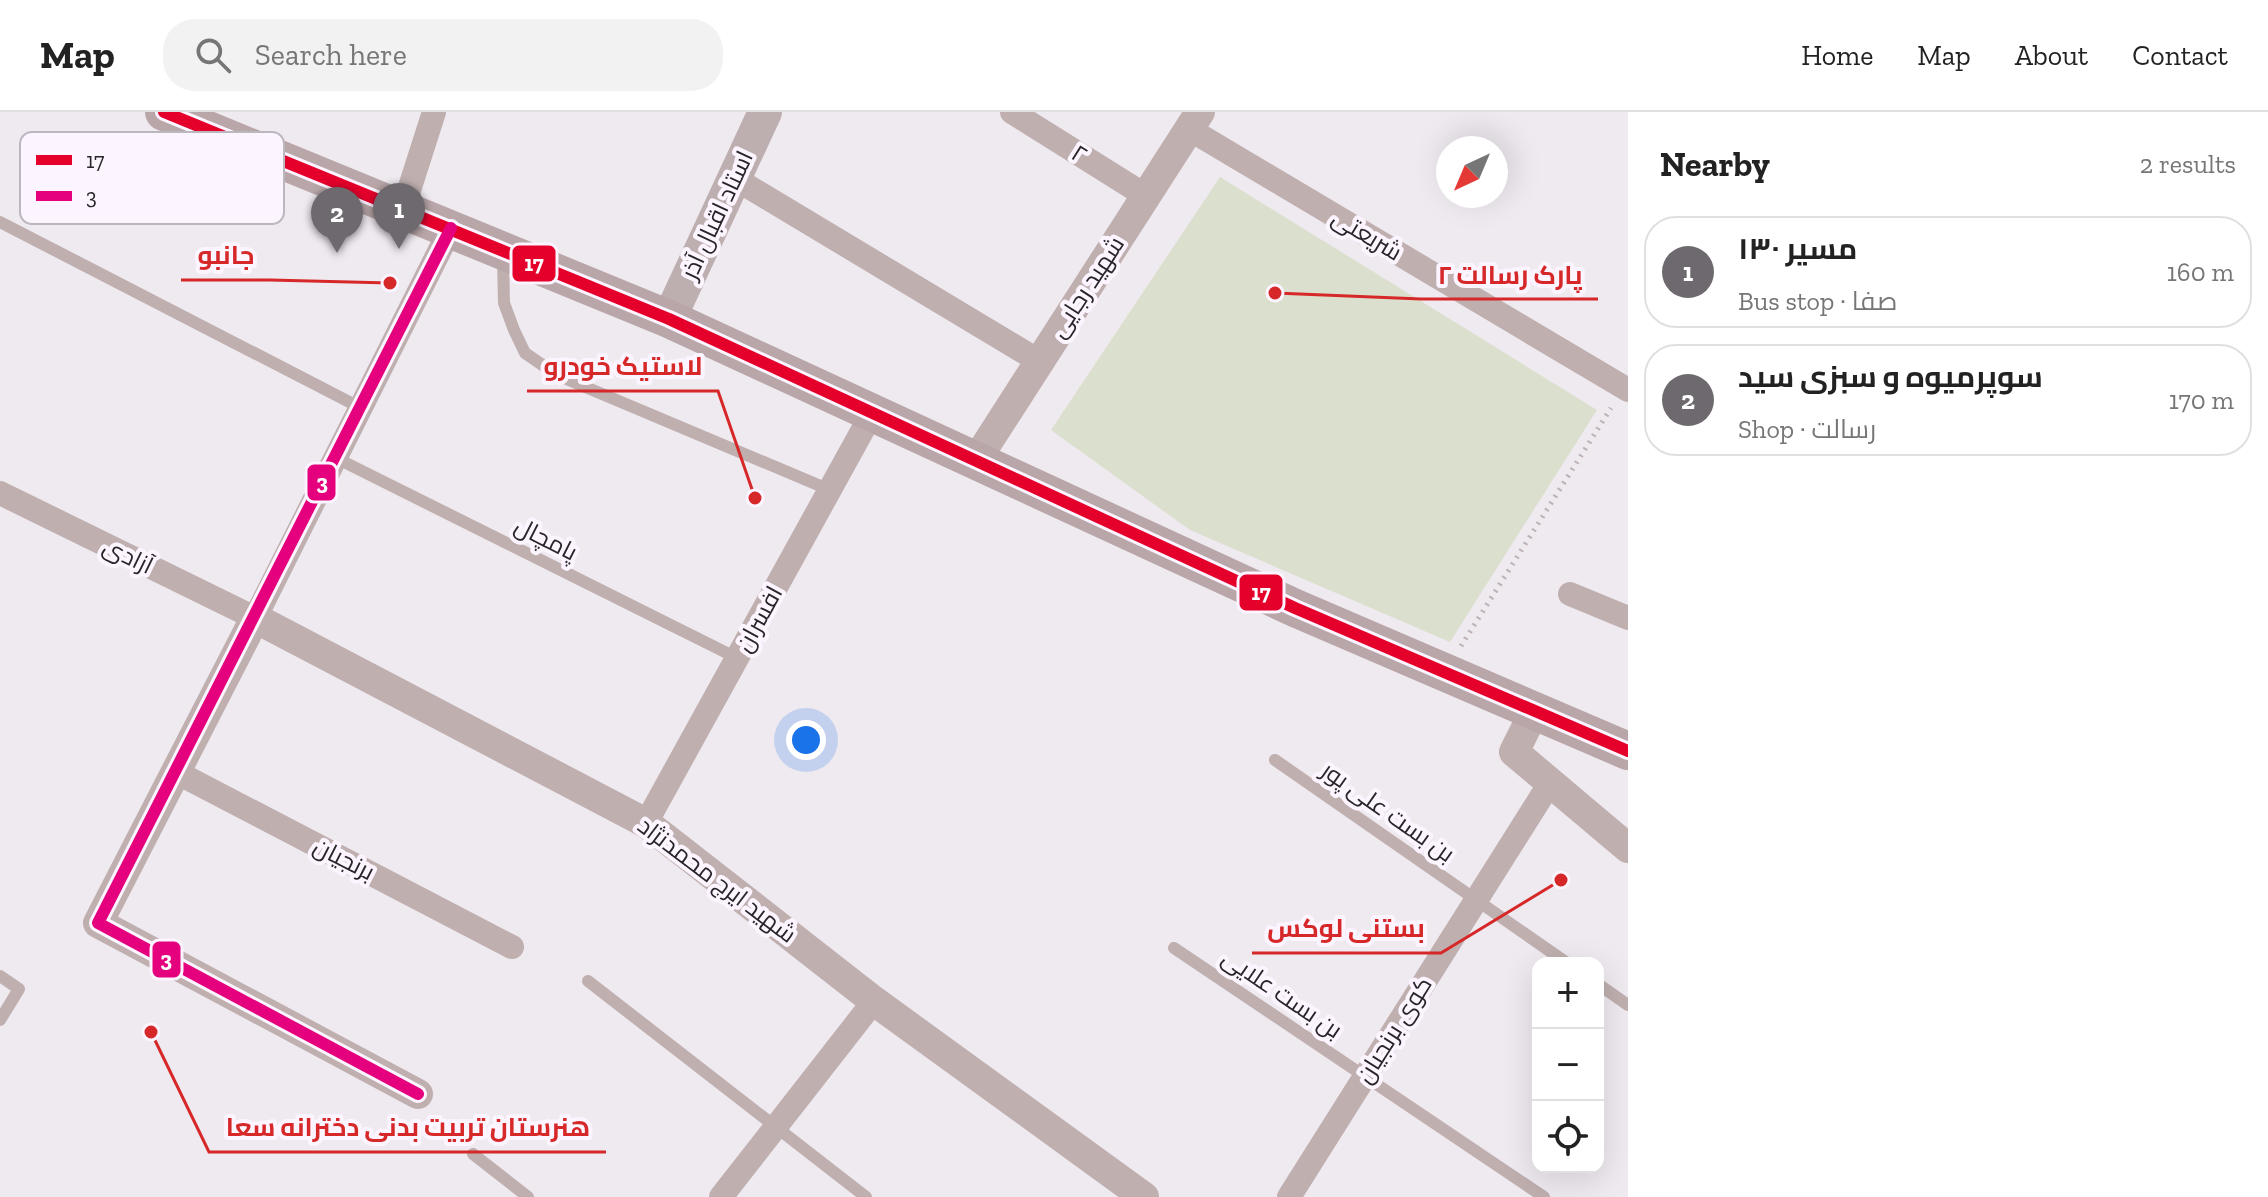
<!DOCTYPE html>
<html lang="en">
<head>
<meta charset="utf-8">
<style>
  body { margin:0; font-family:"Zilla Slab",Cairo,serif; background:#f2f2f2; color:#222 }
  .controls { position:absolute; right:24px; bottom:24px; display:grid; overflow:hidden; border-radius:16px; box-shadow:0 8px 32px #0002 }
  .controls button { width:72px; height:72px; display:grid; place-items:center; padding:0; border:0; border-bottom:2px solid #e0e0e0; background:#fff; color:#222; font:40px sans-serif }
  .compass { position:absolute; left:1436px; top:24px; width:72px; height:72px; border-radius:50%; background:#fff; box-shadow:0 8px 32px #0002; rotate:224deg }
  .you { position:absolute; left:806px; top:628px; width:28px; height:28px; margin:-20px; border:6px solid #fff; border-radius:50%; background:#1a73e8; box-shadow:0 0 0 12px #1a73e833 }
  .badge { display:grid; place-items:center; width:52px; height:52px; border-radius:50%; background:#6e696f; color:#fff; font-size:26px; font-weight:700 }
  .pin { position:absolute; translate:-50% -66px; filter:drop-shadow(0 2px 4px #0008) }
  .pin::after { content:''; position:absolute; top:42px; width:28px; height:24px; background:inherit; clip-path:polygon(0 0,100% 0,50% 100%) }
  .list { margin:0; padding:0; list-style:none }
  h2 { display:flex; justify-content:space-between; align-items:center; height:104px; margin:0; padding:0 32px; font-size:34px }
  h2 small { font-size:26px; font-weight:400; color:#767676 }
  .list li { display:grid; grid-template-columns:52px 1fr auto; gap:24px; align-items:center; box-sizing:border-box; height:112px; margin:0 16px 16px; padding:0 16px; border:2px solid #e0e0e0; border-radius:32px }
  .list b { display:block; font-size:30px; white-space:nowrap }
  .list p { margin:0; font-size:26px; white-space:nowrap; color:#767676 }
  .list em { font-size:26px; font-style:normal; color:#767676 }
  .icon { flex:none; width:44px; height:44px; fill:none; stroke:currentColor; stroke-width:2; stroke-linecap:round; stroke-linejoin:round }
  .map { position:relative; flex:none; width:1628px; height:1085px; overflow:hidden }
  header { display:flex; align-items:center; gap:48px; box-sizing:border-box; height:112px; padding:0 40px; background:#fff; border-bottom:2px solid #e0e0e0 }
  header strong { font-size:38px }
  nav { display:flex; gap:44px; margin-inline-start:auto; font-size:28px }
  .search { width:560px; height:72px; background:#f2f2f2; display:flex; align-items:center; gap:20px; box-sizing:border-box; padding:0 28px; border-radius:32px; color:#767676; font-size:30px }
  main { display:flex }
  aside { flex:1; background:#fff }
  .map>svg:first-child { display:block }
  .green { fill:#dbdfcd }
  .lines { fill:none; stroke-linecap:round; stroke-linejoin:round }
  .path { stroke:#bdb2b4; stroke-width:5; stroke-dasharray:2 6; stroke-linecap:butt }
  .service { stroke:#bfafaf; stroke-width:12 }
  .minor { stroke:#bfafaf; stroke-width:24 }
  .tertiary { stroke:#bfafaf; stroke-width:30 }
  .secondary { stroke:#bdaeaf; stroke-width:34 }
  .primary { stroke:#b8a6a8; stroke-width:38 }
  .bus-1-casing { stroke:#fcf4ff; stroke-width:18 }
  .bus-2-casing { stroke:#fcf4ff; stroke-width:18 }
  .bus-1 { stroke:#e4002b; stroke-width:12 }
  .bus-2 { stroke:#e5007d; stroke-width:12 }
  .labels { text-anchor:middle; stroke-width:8; stroke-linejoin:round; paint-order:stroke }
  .street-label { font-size:24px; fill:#282429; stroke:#fcf4ff }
  .key { fill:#fcf4ff; stroke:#bcb6bf; stroke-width:2 }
  .key-label { font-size:22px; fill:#282429 }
  .leader { fill:none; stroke:#d62828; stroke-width:3 }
  .callout-dot { fill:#d62828; stroke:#fcf4ff; stroke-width:3 }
  .callout-label { font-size:26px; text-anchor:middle; font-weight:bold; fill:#d62828; stroke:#fcf4ff; stroke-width:8; stroke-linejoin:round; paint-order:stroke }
  .line-badge { stroke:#fcf4ff; stroke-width:3 }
  .badge-label { font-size:22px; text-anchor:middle; font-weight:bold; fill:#fff }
</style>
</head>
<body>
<header>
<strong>Map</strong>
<div class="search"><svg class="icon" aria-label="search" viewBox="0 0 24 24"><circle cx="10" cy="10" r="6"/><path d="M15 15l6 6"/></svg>Search here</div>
<nav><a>Home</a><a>Map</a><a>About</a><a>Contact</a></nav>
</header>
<main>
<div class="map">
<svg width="1628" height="1085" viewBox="0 0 1628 1085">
  <rect width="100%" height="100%" fill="#efe9f0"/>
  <path class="green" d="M1220 65 1597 298 1450 530 1190 418 1051 318Z"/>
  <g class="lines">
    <path class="path" d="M1461 534 1611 296"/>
    <g class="service">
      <path d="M0 110 361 296"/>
      <path d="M503 144 504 191 514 218 525 241 557 263 830 378"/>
      <path d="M336 346 737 546"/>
      <path d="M1275 648 1567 851"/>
      <path d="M1174 836 1544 1085"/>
      <path d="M0 864 19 877 0 908"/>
      <path d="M588 869 866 1085"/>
      <path d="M1598 872 1628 893"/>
      <path d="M473 1042 528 1085"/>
    </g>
    <g class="minor">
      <path d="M1012 0 1146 84"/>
      <path d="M1189 17 1628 278"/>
      <path d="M734 66 1039 249"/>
      <path d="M403 97 434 0"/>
      <path d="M0 381 255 506 451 116"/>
      <path d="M1570 482 1628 506"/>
      <path d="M176 660 512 835"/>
      <path d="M646 711 871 303"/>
      <path d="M721 1085 874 889"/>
      <path d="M1289 1085 1550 671"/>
    </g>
    <g class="tertiary">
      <path d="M975 350 1200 0"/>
      <path d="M1534 600 1514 640 1628 736"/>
      <path d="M418 982 98 811 255 506 646 711 874 889 1144 1085"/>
    </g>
    <path class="secondary" d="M669 207 765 0"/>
    <path class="primary" d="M164 0 669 207 1295 496 1628 639"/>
    <defs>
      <path id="bus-1" d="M164 0 669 207 1295 496 1628 639"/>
      <path id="bus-2" d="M418 982 98 811 451 116"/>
    </defs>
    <use href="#bus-1" class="bus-1-casing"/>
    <use href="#bus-2" class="bus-2-casing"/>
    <use href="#bus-1" class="bus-1"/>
    <use href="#bus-2" class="bus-2"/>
  </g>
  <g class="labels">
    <g class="street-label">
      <text transform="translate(1079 42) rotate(32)" y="8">۲</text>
      <text transform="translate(717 103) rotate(-65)" y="8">استاد اقبال آذر</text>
      <text transform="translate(1367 123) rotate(31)" y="8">شریعتی</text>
      <text transform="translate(1087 175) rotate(-57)" y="8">شهید رجایی</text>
      <text transform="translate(546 427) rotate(27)" y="8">پامچال</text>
      <text transform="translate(128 444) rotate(26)" y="8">آزادی</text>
      <text transform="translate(759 507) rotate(-61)" y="8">افسران</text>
      <text transform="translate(1388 700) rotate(35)" y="8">بن بست علی پور</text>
      <text transform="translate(344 747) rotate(27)" y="8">برنجیان</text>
      <text transform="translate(717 768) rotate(37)" y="8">شهید ایرج محمدنژاد</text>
      <text transform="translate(1282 882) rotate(34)" y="8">بن بست علایی</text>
      <text transform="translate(1394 918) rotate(-58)" y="8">کوی برنجیان</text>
    </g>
  </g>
  <rect x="20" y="20" width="264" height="92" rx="12" class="key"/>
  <rect x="36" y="43" width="36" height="10" fill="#e4002b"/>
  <rect x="36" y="79" width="36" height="10" fill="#e5007d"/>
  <g class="key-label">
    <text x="86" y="56">17</text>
    <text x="86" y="92">3</text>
  </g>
  <path class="leader" d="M390 171L270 168H181M1275 181L1421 187H1598M755 386L718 279H527M1561 768L1441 841H1252M151 920L209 1040H606"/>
  <g class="callout-dot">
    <circle cx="390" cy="171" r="8"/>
    <circle cx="1275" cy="181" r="8"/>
    <circle cx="755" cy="386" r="8"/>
    <circle cx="1561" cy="768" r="8"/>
    <circle cx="151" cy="920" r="8"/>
  </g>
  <g class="callout-label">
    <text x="226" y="152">جانبو</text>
    <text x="1510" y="172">پارک رسالت ۲</text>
    <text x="623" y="263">لاستیک خودرو</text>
    <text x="1346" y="825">بستنی لوکس</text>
    <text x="408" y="1024">هنرستان تربیت بدنی دخترانه سعا</text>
  </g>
  <g class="line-badge">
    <rect x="511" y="132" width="46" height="39" rx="8" fill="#e4002b"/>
    <rect x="306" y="351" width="31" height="39" rx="8" fill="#e5007d"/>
    <rect x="1238" y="461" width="46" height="39" rx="8" fill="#e4002b"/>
    <rect x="151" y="828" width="31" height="39" rx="8" fill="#e5007d"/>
  </g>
  <g class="badge-label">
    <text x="534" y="159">17</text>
    <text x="322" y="378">3</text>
    <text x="1261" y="488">17</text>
    <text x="166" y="855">3</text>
  </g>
</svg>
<div class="controls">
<button>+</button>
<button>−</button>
<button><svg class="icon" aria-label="locate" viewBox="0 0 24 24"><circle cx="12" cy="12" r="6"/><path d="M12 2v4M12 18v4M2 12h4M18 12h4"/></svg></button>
</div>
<svg class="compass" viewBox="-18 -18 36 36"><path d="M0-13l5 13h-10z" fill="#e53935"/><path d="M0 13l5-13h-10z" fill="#767676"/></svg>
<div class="you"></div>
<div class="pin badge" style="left:399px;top:137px">1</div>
<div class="pin badge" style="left:337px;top:141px">2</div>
</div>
<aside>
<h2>Nearby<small>2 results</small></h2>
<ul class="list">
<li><span class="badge">1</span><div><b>مسیر ۱۳۰</b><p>Bus stop · صفا</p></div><em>160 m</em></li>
<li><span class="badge">2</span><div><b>سوپرمیوه و سبزی سید</b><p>Shop · رسالت</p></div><em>170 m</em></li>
</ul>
</aside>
</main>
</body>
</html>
